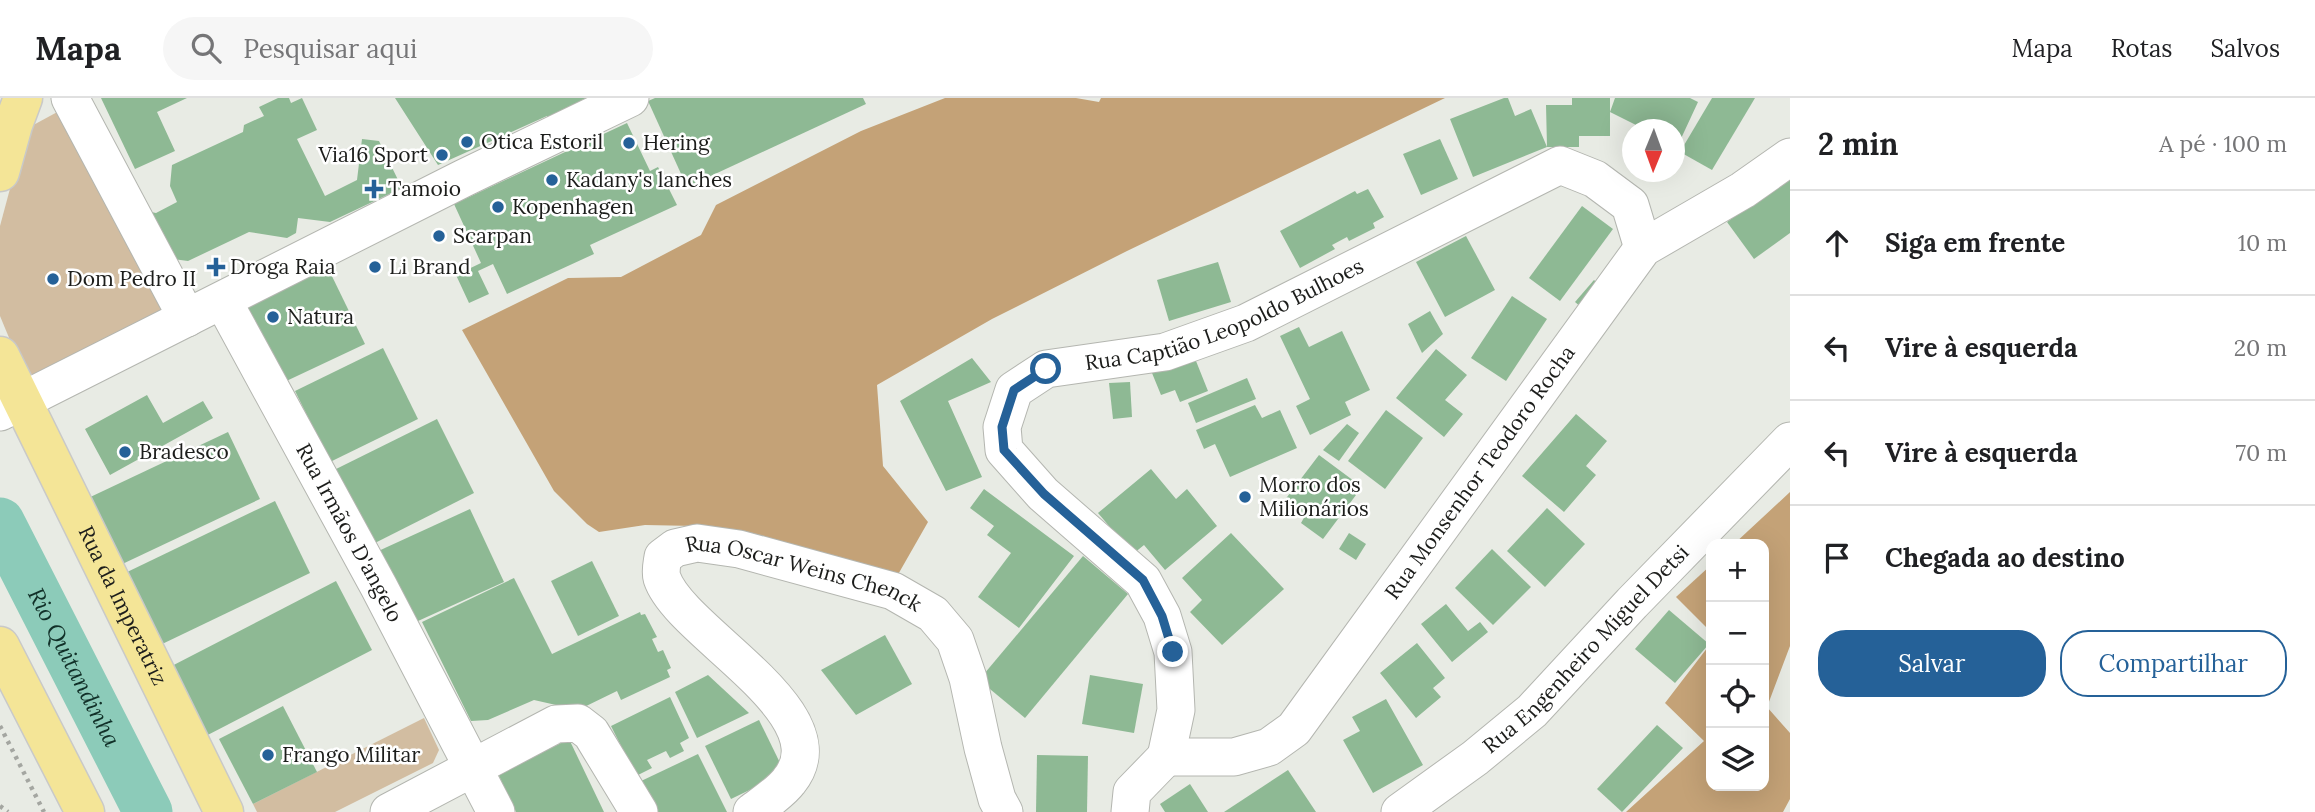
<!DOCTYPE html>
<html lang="pt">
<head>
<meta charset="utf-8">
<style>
  body { margin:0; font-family:Lora,serif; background:#f6f6f6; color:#202124 }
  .controls { position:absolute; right:21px; bottom:21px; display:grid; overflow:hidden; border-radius:14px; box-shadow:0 7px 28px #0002 }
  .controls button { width:63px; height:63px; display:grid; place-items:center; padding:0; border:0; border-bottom:2px solid #e0e0e0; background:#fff; color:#202124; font:35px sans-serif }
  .compass { position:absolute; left:1622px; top:21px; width:63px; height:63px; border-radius:50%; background:#fff; box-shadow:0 7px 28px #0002; rotate:181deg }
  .stop { position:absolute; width:21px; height:21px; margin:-16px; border:5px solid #256198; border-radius:50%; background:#fff }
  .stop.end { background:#256198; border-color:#fff; box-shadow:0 2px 7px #0008 }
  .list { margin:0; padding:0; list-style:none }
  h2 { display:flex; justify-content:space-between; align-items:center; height:91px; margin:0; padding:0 28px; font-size:30px }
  h2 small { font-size:23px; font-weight:400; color:#757577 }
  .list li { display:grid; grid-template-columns:46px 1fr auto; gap:21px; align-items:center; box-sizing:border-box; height:105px; padding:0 28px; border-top:2px solid #e0e0e0 }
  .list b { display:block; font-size:26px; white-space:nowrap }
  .list em { font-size:23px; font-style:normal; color:#757577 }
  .actions { display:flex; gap:14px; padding:21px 28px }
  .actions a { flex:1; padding:16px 0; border:2px solid #256198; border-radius:28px; text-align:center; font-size:24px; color:#256198 }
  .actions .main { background:#256198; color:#fff }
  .icon { flex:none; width:38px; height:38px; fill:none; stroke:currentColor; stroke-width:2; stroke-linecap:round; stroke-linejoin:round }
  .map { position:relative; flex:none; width:1790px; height:714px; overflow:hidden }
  header { display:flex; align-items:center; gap:42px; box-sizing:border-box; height:98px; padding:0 35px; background:#fff; border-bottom:2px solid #e0e0e0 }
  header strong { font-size:33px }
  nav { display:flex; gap:38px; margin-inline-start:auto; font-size:24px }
  .search { width:490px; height:63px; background:#f6f6f6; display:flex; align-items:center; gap:18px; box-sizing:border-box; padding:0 24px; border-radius:38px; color:#757577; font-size:26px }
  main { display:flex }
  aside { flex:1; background:#fff }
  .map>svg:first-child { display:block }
  .green { fill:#d2bda1 }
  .forest { fill:#c4a277 }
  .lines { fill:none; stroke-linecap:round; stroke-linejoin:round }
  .river { stroke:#8ccbb9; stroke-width:49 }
  .building { fill:#8eb994 }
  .minor-casing { stroke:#b4b6b0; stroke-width:39 }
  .major-casing { stroke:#c9c9c8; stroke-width:41 }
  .path { stroke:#a4a6a1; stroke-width:4.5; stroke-dasharray:3.5 5; stroke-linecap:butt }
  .minor { stroke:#fff; stroke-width:37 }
  .major { stroke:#f4e597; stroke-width:38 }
  .route { stroke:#256198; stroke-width:9 }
  .poi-dot { fill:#256198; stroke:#fff; stroke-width:2.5 }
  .labels { text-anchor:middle; stroke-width:5; stroke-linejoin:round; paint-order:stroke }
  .poi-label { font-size:21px; fill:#1c1d1b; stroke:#fff; text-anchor:start }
  .street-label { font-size:21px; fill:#1c1d1b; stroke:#fff }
  .water-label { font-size:23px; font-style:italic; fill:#113028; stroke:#fff }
</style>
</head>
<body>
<header>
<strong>Mapa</strong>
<div class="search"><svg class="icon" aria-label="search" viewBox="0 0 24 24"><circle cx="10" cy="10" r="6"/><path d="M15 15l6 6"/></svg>Pesquisar aqui</div>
<nav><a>Mapa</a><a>Rotas</a><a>Salvos</a></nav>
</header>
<main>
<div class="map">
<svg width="1790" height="714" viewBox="0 0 1790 714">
  <rect width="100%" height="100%" fill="#e8ebe4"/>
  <g class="green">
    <path d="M61 12 172 211 27 283 0 218V128L26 31Z"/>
    <path d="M424 620 439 652 433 665 335 714H257L253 706Z"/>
  </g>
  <g class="forest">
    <path d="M945 0H1076L1099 4 1101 0H1445L1127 153 992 221 877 287 883 368 928 424 896 480 695 428 645 427 599 434 587 426 554 393 462 232 568 180 621 179 701 137 716 107 861 33Z"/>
    <path d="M1790 394V548L1767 609 1790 635V701L1783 714H1626L1704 643 1665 605 1711 545V688H1764V446H1734Z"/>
    <path d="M1711 467V534L1676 499Z"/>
  </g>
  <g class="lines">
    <path class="river" id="s1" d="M0 424 148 714"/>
  </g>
  <g class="building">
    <path d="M101 0H187L157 14 175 53 135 71Z"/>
    <path d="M278 0H289L291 5 302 0 317 32 297 41 325 98 357 82 362 41 379 43 402 90 330 124 298 120 296 135 287 140 249 134 188 163 158 159 141 112 156 115 177 104 170 88 172 67 243 34 244 27 264 18 259 9Z"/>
    <path d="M395 0H586L548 20 547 18 438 67Z"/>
    <path d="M655 0H863L866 6 687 89 648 3Z"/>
    <path d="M1504 0H1508L1515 18 1531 11 1547 49 1473 79 1450 21Z"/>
    <path d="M1572 0H1610V38H1579V49H1547L1546 7H1572Z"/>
    <path d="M1615 0H1690L1698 4 1678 47 1675 45V32H1646L1610 14Z"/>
    <path d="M1712 0H1755L1712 72 1680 54Z"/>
    <path d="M627 25 650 73 658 69 677 107 590 147 594 156 507 196 493 166 478 173 489 196 469 205 456 177 481 165 454 106Z"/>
    <path d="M1440 41 1458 81 1421 97 1403 56Z"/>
    <path d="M1790 78V135L1754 161 1727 124Z"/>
    <path d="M1368 91 1384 119 1373 125 1375 130 1349 143 1347 139 1332 147 1335 151 1300 170 1280 133 1355 93 1357 96Z"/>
    <path d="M1582 108 1613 131 1560 203 1529 180Z"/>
    <path d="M1466 138 1495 192 1445 219 1416 164Z"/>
    <path d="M1218 164 1231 204 1169 223 1157 182Z"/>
    <path d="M327 168 365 246 280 286 244 210Z"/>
    <path d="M1594 182 1606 193 1587 214 1575 204Z"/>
    <path d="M1512 198 1547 221 1506 283 1471 260Z"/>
    <path d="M1430 213 1443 236 1422 255 1408 226Z"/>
    <path d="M1299 229 1309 249 1342 233 1370 292 1345 304 1351 317 1310 337 1296 308 1310 301 1280 238Z"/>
    <path d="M383 250 418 321 330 364 295 293Z"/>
    <path d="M1436 251 1467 277 1445 302 1463 316 1444 339 1396 300Z"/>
    <path d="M1194 258 1208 293 1180 304 1175 292 1161 297 1152 275Z"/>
    <path d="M972 260 991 284 948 303 982 379 946 393 900 303Z"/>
    <path d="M1247 280 1256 301 1196 325 1188 305Z"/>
    <path d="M1130 284 1132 319 1113 321 1109 285Z"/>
    <path d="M147 297 163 325 203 303 213 320 110 377 85 331Z"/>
    <path d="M1255 307 1262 320 1280 312 1297 350 1230 379 1215 346 1204 351 1196 332Z"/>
    <path d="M1386 312 1423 340 1385 391 1348 363Z"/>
    <path d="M1576 316 1607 343 1586 368 1596 377 1564 414 1522 378Z"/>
    <path d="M437 321 474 395 367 449 330 374Z"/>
    <path d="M1347 326 1359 335 1339 363 1323 352Z"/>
    <path d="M228 334 260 401 116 469 84 402Z"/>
    <path d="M1319 357 1354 383 1348 391 1356 397 1323 441 1301 425 1305 418 1284 403Z"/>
    <path d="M1151 371 1176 401 1187 391 1217 428 1165 472 1144 447 1133 456 1098 415Z"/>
    <path d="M984 391 1074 458 1019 530 978 499 1011 455 987 437 994 428 970 410Z"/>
    <path d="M275 403 310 475 158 548 123 476Z"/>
    <path d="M1547 410 1585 446 1545 489 1507 453Z"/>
    <path d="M470 411 504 484 407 528 374 455Z"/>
    <path d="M1231 435 1284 491 1222 547 1190 514 1202 502 1182 480Z"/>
    <path d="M1349 435 1366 446 1356 462 1339 451Z"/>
    <path d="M1492 451 1531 489 1493 527 1455 490Z"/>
    <path d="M1083 458 1128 496 1025 620 979 582Z"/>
    <path d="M592 463 619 518 578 538 551 483Z"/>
    <path d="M514 480 552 556 640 514 641 517 645 516 657 539 652 541 658 554 663 552 671 570 667 572 670 579 621 602 617 593 578 612 534 602 488 622 471 623 422 524Z"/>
    <path d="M336 483 372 552 200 641 164 572Z"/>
    <path d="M1446 506 1468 533 1480 524 1488 534 1452 564 1421 526Z"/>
    <path d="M1669 512 1709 546 1675 585 1635 551Z"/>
    <path d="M885 537 912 586 856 617 821 572Z"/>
    <path d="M1417 545 1445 580 1433 590 1441 599 1416 620 1380 575Z"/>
    <path d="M708 577 749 615 697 640 675 594Z"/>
    <path d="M1090 577 1143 586 1134 635 1082 626Z"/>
    <path d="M670 599 689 640 680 645 684 653 670 660 666 653 647 662 652 670 636 678 611 628Z"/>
    <path d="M1386 601 1423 667 1373 695 1343 642 1360 633 1352 619Z"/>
    <path d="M283 608 317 674 253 706 219 641Z"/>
    <path d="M759 622 785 675 731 701 705 648Z"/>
    <path d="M1657 627 1683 650 1622 714 1597 691Z"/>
    <path d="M569 641 604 714H516L498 676Z"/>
    <path d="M698 656 727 714H649L639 684Z"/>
    <path d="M1037 657 1088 658 1087 714H1036Z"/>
    <path d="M1288 672 1316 714H1224Z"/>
    <path d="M1190 686 1208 714H1165L1160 706Z"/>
  </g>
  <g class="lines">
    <defs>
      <g id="minor">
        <path d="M70 0 187 220"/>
        <path id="s2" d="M223 203 379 489 496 714"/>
        <path d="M0 314 464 80 630 0"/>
        <path id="s3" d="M1166 659 1176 612 1173 554 1162 518 1143 483 1043 396 1004 352 1002 329 1014 292 1046 271 1165 254 1246 225 1560 67 1595 81 1630 107 1643 150"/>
        <path id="s4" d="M1166 659H1234L1269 649 1294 631 1643 150 1743 92 1790 59"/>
        <path d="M389 714 556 626 578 625 591 635 639 714"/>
        <path id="s5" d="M752 714C764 705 780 695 789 683 844 615 680 535 662 480 660 473 662 466 663 459L675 450 697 445 739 451 893 493 933 516 955 542 968 580 983 650 997 701 1004 714"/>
        <path d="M1130 714 1132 694 1166 659"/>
        <path id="s6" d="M1400 714 1475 660 1532 613 1632 505 1790 343"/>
      </g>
      <g id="major">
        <path d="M0 74 13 27 23 0"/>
        <path id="s7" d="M0 258 224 714"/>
        <path d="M0 548 85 714"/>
      </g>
    </defs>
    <use href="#minor" class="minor-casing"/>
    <use href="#major" class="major-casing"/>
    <g class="path">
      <path d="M0 628 44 714"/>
      <path d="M0 708 8 714"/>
    </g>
    <use href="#minor" class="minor"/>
    <use href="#major" class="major"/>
  </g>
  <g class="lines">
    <path class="route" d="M1046 271 1014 292 1002 329 1004 352 1044 396 1143 482 1162 518 1173 554"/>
  </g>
  <g class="poi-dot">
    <circle cx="467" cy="44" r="7"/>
    <circle cx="629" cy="45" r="7"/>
    <circle cx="442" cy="57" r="7"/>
    <circle cx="552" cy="82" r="7"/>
    <path d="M370.5 80.5h7v7h7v7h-7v7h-7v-7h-7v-7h7z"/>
    <circle cx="498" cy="109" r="7"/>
    <circle cx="439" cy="138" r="7"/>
    <path d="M212.5 158.5h7v7h7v7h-7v7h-7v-7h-7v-7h7z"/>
    <circle cx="375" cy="169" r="7"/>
    <circle cx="53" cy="181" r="7"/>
    <circle cx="273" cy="219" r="7"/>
    <circle cx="125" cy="354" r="7"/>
    <circle cx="1245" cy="399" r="7"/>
    <circle cx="268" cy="657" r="7"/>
  </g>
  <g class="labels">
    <g class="poi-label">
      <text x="481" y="51">Otica Estoril</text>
      <text x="643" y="52">Hering</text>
      <text x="428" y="64" text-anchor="end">Via16 Sport</text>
      <text x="566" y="89">Kadany's lanches</text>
      <text x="388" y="98">Tamoio</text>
      <text x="512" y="116">Kopenhagen</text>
      <text x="453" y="145">Scarpan</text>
      <text x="230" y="176">Droga Raia</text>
      <text x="389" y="176">Li Brand</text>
      <text x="67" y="188">Dom Pedro II</text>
      <text x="287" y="226">Natura</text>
      <text x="139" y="361">Bradesco</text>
      <text x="1259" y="394">Morro dos<tspan x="1259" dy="24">Milionários</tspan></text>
      <text x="282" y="664">Frango Militar</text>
    </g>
    <g class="street-label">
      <text dy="7" stroke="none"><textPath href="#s3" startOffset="663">Rua Captião Leopoldo Bulhoes</textPath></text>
      <text dy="7" stroke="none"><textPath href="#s4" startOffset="452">Rua Monsenhor Teodoro Rocha</textPath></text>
      <text dy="7" stroke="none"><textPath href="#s2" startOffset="264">Rua Irmãos D'angelo</textPath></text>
      <text dy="7" stroke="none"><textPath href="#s5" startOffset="476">Rua Oscar Weins Chenck</textPath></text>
      <text dy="7" stroke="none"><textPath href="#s7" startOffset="278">Rua da Imperatriz</textPath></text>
      <text dy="7" stroke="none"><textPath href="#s6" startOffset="248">Rua Engenheiro Miguel Detsi</textPath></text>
    </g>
    <g class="water-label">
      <text dy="8" stroke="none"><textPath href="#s1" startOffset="163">Rio Quitandinha</textPath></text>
    </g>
  </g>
</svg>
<div class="controls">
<button>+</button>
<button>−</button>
<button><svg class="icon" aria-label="locate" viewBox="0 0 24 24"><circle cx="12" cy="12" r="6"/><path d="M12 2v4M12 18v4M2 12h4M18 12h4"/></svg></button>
<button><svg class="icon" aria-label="layers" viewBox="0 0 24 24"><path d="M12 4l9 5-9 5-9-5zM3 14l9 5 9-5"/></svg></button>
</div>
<svg class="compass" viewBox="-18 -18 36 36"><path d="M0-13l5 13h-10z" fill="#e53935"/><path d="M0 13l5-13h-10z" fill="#757577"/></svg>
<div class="stop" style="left:1046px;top:271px"></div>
<div class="stop end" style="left:1173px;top:554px"></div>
</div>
<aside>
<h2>2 min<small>A pé · 100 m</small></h2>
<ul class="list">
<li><svg class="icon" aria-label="ahead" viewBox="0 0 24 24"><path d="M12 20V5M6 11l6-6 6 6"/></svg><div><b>Siga em frente</b></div><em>10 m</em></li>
<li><svg class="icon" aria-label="left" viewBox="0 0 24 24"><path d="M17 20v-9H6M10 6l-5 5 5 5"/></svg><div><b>Vire à esquerda</b></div><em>20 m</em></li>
<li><svg class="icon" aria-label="left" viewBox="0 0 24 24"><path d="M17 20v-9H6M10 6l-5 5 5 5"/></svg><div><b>Vire à esquerda</b></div><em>70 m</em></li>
<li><svg class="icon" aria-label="arrive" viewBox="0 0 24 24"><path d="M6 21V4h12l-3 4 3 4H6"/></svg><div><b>Chegada ao destino</b></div></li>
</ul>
<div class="actions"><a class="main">Salvar</a><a>Compartilhar</a></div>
</aside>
</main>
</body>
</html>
